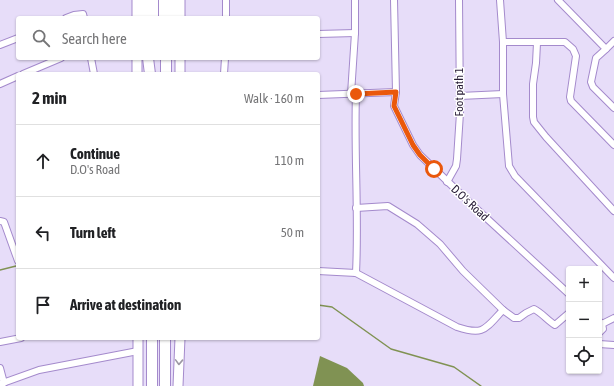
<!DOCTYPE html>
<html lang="en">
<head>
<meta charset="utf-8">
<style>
  body { margin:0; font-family:"Asap Condensed",sans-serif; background:#f6f6f6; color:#202124 }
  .controls { position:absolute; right:12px; bottom:12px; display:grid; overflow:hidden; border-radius:4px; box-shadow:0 1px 3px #0004 }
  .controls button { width:36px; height:36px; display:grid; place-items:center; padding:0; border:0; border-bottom:1px solid #e0e0e0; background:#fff; color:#202124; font:20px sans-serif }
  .stop { position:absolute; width:12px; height:12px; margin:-9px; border:3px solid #ea580c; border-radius:50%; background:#fff }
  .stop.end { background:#ea580c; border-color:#fff; box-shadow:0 1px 4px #0008 }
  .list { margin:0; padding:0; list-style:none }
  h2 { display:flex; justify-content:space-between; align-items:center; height:52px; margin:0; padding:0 16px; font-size:17px }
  h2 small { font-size:13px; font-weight:400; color:#757577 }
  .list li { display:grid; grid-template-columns:26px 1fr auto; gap:12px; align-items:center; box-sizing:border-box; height:72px; padding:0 16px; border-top:1px solid #e0e0e0 }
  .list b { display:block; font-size:15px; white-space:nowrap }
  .list p { margin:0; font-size:13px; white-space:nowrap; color:#757577 }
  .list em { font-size:13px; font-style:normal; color:#757577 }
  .icon { flex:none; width:22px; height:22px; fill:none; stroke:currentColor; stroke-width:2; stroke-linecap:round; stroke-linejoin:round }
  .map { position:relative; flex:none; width:614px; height:386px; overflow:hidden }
  .search { position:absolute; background:#fff; box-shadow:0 1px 3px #0004; left:16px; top:16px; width:304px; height:44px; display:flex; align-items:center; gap:10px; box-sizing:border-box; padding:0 14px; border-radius:4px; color:#757577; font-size:15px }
  .panel { position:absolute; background:#fff; box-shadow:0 1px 3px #0004; left:16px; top:72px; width:304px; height:268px; border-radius:4px }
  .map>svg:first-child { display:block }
  .water { fill:#809253 }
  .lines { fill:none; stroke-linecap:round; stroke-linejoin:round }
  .stream { stroke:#809253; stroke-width:1.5 }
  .minor-casing { stroke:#a48acc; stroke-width:8 }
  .secondary-casing { stroke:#a48acc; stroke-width:11 }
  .trunk-casing { stroke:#a48acc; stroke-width:12 }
  .minor { stroke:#fff; stroke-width:6 }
  .secondary { stroke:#fff; stroke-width:9 }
  .trunk { stroke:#fff; stroke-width:10 }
  .oneway { stroke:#9d98a4 }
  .route { stroke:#ea580c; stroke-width:5 }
  .labels { text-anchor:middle; stroke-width:3; stroke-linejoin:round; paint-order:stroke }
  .street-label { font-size:12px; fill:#251a34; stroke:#fff }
</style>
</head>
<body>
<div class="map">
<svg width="614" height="386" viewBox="0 0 614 386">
  <rect width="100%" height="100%" fill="#e7ddf9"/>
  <path class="water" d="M320 356 347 368 363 383 364 386H313Z"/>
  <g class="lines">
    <g class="stream">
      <path d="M0 270 16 266"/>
      <path d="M318 305 332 307 391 349 454 367 481 386"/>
    </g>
    <defs>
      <g id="minor">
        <path d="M394 0 396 92 394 106 413 145 420 155 469 202 569 294"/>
        <path d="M500 0 503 42V94L509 166 515 176 614 278"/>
        <path d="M558 0 606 49 596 58 591 82 593 87 614 108"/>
        <path d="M66 18 74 15 83 14 84 18"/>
        <path d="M226 18V0"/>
        <path d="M318 34 355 33"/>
        <path d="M503 42H565L573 49 576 56 570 97 571 101 614 145"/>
        <path d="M537 43 536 63 533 84V117L534 122 546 137 614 211"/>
        <path d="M0 45 18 38"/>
        <path d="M606 49 614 41"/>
        <path d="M91 58 94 74"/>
        <path d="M23 74 61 58"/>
        <path d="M224 74 225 58"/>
        <path d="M0 84 18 76"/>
        <path d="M351 94 355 33V0"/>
        <path d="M318 95 396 92"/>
        <path d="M460 96 503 94"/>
        <path d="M447 182 456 166 457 159 460 113 459 0"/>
        <path d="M356 208 388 206 417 224 440 244 463 271 503 310 514 318H519L526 313 534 309C542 313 547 320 555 325L569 313"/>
        <path d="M0 221 4 222 18 261"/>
        <path d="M318 271 356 273 457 327C484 336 485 329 503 310"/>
        <path d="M356 273C359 214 354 154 356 94"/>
        <path d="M599 321 602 324 603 329 599 333"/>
        <path d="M602 324 614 318"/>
        <path d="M0 342 21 338"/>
        <path d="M599 344 614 345"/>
        <path d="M0 368 4 383"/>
        <path d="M0 384 39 370 138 351"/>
      </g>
      <g id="secondary">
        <path d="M137 18V0"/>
        <path d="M180 18V0"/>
        <path d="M137 58V74"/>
        <path d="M180 58V74"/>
        <path d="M138 338V386"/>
        <path d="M178 386 180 338"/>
      </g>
      <g id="trunk">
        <path d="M145 0V18"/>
        <path d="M164 0V18"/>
        <path d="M153 18V0"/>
        <path d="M172 18V0"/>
        <path d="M148 58 150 74"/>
        <path d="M166 74V58"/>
        <path d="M165 338V386"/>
        <path d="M152 386V338"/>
      </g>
    </defs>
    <use href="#minor" class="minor-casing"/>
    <use href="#secondary" class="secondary-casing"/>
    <use href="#trunk" class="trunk-casing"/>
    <use href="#minor" class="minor"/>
    <use href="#secondary" class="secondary"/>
    <use href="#trunk" class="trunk"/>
  </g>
  <defs><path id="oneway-chevron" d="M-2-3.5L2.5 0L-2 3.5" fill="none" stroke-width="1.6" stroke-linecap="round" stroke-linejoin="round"/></defs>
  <use class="oneway" href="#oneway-chevron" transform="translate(179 362) rotate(92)"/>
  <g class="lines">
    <path class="route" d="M356 94 396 92 394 106 413 145 420 155 434 169"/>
  </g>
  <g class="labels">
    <g class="street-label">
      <text transform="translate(459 92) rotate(-90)" y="4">Foot path 1</text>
      <text transform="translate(470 203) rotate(43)" y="4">D.O's Road</text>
    </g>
  </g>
</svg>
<div class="controls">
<button>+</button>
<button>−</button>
<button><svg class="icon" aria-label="locate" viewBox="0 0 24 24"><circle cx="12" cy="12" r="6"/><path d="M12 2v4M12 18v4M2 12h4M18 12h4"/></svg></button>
</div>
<div class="stop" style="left:434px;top:169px"></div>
<div class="stop end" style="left:356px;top:94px"></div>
<div class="search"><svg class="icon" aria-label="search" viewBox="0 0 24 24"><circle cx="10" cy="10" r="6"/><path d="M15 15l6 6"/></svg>Search here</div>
<section class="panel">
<h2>2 min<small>Walk · 160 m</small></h2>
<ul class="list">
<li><svg class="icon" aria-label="ahead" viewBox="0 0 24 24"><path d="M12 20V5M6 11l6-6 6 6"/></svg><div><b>Continue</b><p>D.O's Road</p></div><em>110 m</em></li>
<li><svg class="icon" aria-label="left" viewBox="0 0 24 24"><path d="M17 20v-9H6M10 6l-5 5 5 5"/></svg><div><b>Turn left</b></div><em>50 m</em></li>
<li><svg class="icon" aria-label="arrive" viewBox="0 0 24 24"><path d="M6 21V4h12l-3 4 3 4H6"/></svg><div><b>Arrive at destination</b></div></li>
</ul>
</section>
</div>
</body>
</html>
